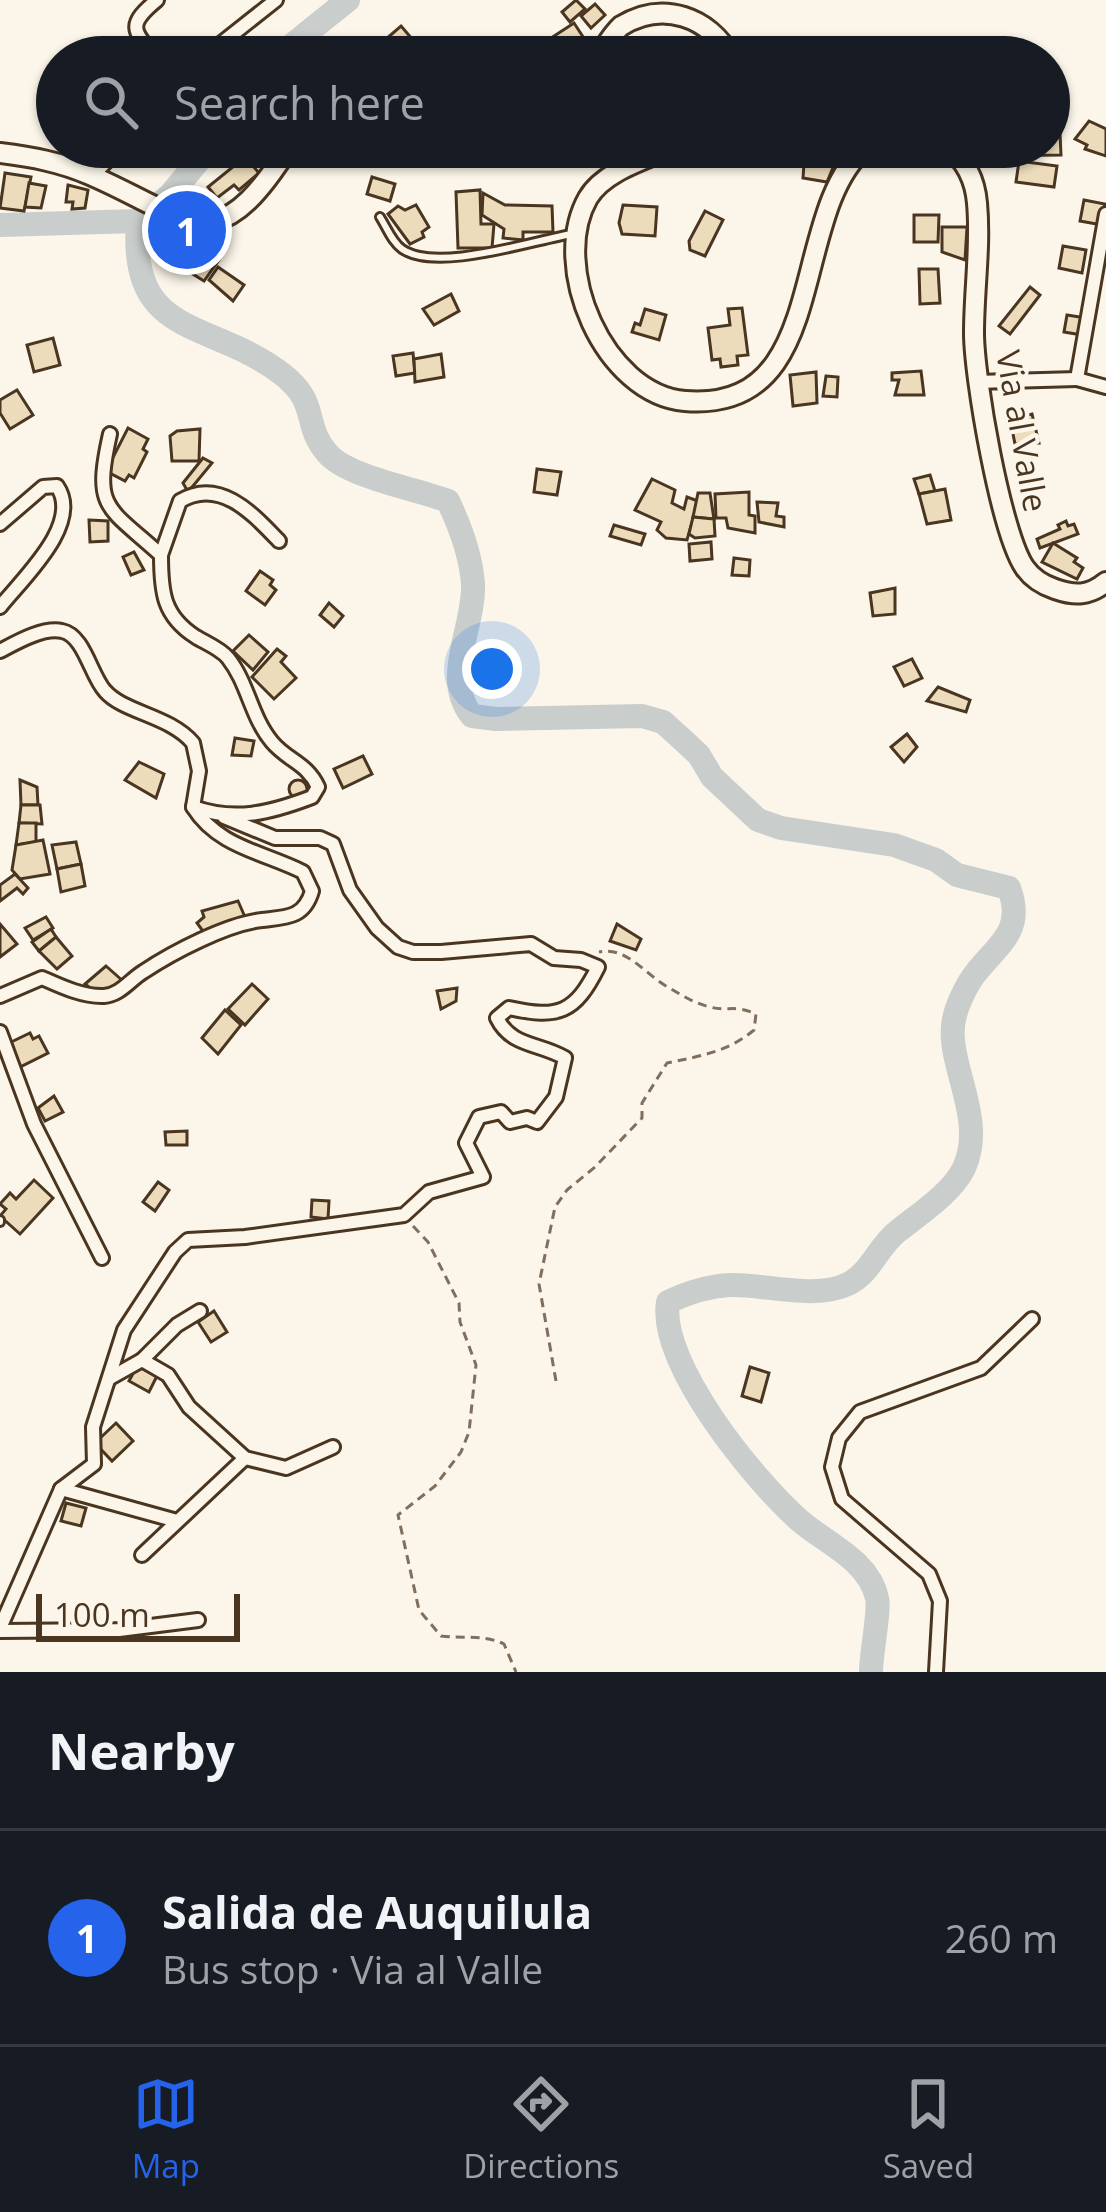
<!DOCTYPE html>
<html lang="en">
<head>
<meta charset="utf-8">
<style>
  body { margin:0; font-family:"Open Sans",sans-serif; background:#20242c; color:#f1f3f6 }
  .scale { position:absolute; left:36px; bottom:30px; width:204px; box-sizing:border-box; padding-left:12px; border:6px solid #4a3520; border-top:0; font-size:33px; line-height:42px; white-space:nowrap; color:#4a3520; -webkit-text-stroke:9px #fbf6e9; paint-order:stroke }
  .you { position:absolute; left:492px; top:669px; width:42px; height:42px; margin:-30px; border:9px solid #fff; border-radius:50%; background:#1a73e8; box-shadow:0 0 0 18px #1a73e833 }
  .badge { display:grid; place-items:center; width:78px; height:78px; border-radius:50%; background:#2563eb; color:#fff; font-size:39px; font-weight:700 }
  .pin { position:absolute; translate:-50% -50%; border:6px solid #fff; box-shadow:0 3px 12px #0006 }
  .list { margin:0; padding:0; list-style:none }
  h2 { display:flex; justify-content:space-between; align-items:center; height:156px; margin:0; padding:0 48px; font-size:51px }
  h2 small { font-size:39px; font-weight:400; color:#9ea1a6 }
  .list li { display:grid; grid-template-columns:78px 1fr auto; gap:36px; align-items:center; box-sizing:border-box; height:216px; padding:0 48px; border-top:3px solid #363941 }
  .list b { display:block; font-size:45px; white-space:nowrap }
  .list p { margin:0; font-size:39px; white-space:nowrap; color:#9ea1a6 }
  .list em { font-size:39px; font-style:normal; color:#9ea1a6 }
  .icon { flex:none; width:66px; height:66px; fill:none; stroke:currentColor; stroke-width:2; stroke-linecap:round; stroke-linejoin:round }
  .map { position:relative; flex:none; width:1106px; height:1672px; overflow:hidden }
  .search { position:absolute; background:#171b24; box-shadow:0 3px 9px #0004; left:36px; right:36px; top:36px; height:132px; display:flex; align-items:center; gap:30px; box-sizing:border-box; padding:0 42px; border-radius:66px; color:#9ea1a6; font-size:45px }
  .sheet { height:372px; background:#171b24 }
  nav { display:flex; justify-content:space-around; align-items:center; box-sizing:border-box; height:168px; border-top:3px solid #363941; background:#171b24; font-size:33px; color:#9ea1a6 }
  nav a { display:grid; justify-items:center; gap:6px }
  nav .on { color:#2563eb }
  .map>svg:first-child { display:block }
  .lines { fill:none; stroke-linecap:round; stroke-linejoin:round }
  .river { stroke:#c9cecd; stroke-width:24 }
  .building { fill:#ecdcbc; stroke:#4a3520; stroke-width:3 }
  .service-casing { stroke:#4a3520; stroke-width:12 }
  .minor-casing { stroke:#4a3520; stroke-width:18 }
  .secondary-casing { stroke:#4a3520; stroke-width:24 }
  .path { stroke:#7f6f5c; stroke-width:3; stroke-dasharray:9 6; stroke-linecap:butt }
  .service { stroke:#fbf6e9; stroke-width:6 }
  .minor { stroke:#fbf6e9; stroke-width:12 }
  .secondary { stroke:#fbf6e9; stroke-width:18 }
  .labels { text-anchor:middle; stroke-width:9; stroke-linejoin:round; paint-order:stroke }
  .street-label { font-size:33px; fill:#4a3520; stroke:#fbf6e9 }
</style>
</head>
<body>
<div class="map">
<svg width="1106" height="1672" viewBox="0 0 1106 1672">
  <rect width="100%" height="100%" fill="#fbf6e9"/>
  <g class="lines">
    <g class="river">
      <path d="M277 57 348 0"/>
      <path d="M210 147 170 195 138 221C128 340 211 319 282 374 320 403 302 424 327 453 347 477 417 489 448 501 460 526 471 556 473 584 475 627 441 678 472 716L496 719 642 716 663 722 684 741 699 755 712 777 758 820 781 828 894 845 936 860 957 875 1009 888C1025 931 998 944 975 974 967 984 958 1003 955 1015 942 1059 988 1116 964 1168 952 1193 919 1214 898 1231 878 1246 871 1273 848 1284 815 1300 765 1284 730 1285 709 1286 687 1293 668 1302 658 1363 754 1480 799 1520 825 1543 869 1560 877 1598 880 1611 871 1653 871 1672"/>
      <path d="M0 225 138 221"/>
    </g>
  </g>
  <g class="building">
    <path d="M576 0 585 9 570 22 562 12Z"/>
    <path d="M595 4 605 15 591 28 581 16Z"/>
    <path d="M574 23 591 49 578 57H554L545 42Z"/>
    <path d="M401 26 413 40 397 52 386 39Z"/>
    <path d="M538 40 546 48 536 57H519Z"/>
    <path d="M1089 121 1106 129V156L1085 149 1087 145 1075 139Z"/>
    <path d="M1060 133 1061 155 985 156V147H1049V134Z"/>
    <path d="M805 149 839 153 827 182 803 178Z"/>
    <path d="M245 157 259 173 239 190 234 185 217 198 208 187Z"/>
    <path d="M1019 161 1057 166 1054 187 1016 182Z"/>
    <path d="M5 173 31 177 24 211 0 208Z"/>
    <path d="M372 177 395 184 390 201 367 194Z"/>
    <path d="M29 183 46 186 41 208 25 207Z"/>
    <path d="M68 185 88 190 85 208 72 209 73 202H66Z"/>
    <path d="M480 190 481 224H494L492 248H458L456 192Z"/>
    <path d="M483 193 505 205 552 206 553 232H523V240L503 238 504 229 482 215Z"/>
    <path d="M1084 200 1105 204 1102 225 1080 221Z"/>
    <path d="M416 205 429 227 422 232 424 237 410 244 388 214 398 206 405 210Z"/>
    <path d="M623 205 657 207 655 236 622 234 619 223Z"/>
    <path d="M705 211 723 220 705 256 690 250 689 241Z"/>
    <path d="M914 215H939L938 242H914Z"/>
    <path d="M942 227H967L965 260 942 252Z"/>
    <path d="M210 243 220 249 221 257 204 281 188 271Z"/>
    <path d="M1063 246 1086 250 1082 273 1059 268Z"/>
    <path d="M218 267 244 285 233 301 209 280Z"/>
    <path d="M919 269H938L940 303 920 304Z"/>
    <path d="M1030 287 1040 295 1010 334 999 326Z"/>
    <path d="M451 294 459 311 434 325 423 309Z"/>
    <path d="M742 308 748 355 737 356 738 365 721 367 720 359 712 360 708 328 730 325 728 309Z"/>
    <path d="M645 309 666 315 659 340 632 332 635 323 640 325Z"/>
    <path d="M1067 315 1086 318 1082 335 1064 332Z"/>
    <path d="M53 338 60 365 34 372 27 345Z"/>
    <path d="M413 353 415 373 396 376 393 356Z"/>
    <path d="M441 354 444 377 415 382 414 359Z"/>
    <path d="M921 371 924 395H895L899 380H892V373Z"/>
    <path d="M816 372 817 403 793 406 790 375Z"/>
    <path d="M826 376 838 377 837 397 823 396Z"/>
    <path d="M17 390 33 415 10 429 0 413V400Z"/>
    <path d="M1032 414 1039 443 1015 444 1011 424 1017 422 1016 418Z"/>
    <path d="M128 428 148 439 143 449 147 452 134 478 129 475 125 481 106 471Z"/>
    <path d="M200 429 199 461H172L170 436 177 431Z"/>
    <path d="M203 458 212 463 188 492 183 483Z"/>
    <path d="M537 469 561 472 557 495 534 492Z"/>
    <path d="M930 475 935 491 919 494 914 479Z"/>
    <path d="M652 479 675 490 672 503 684 509 687 497 698 501 687 540 666 538 657 530 661 522 635 510Z"/>
    <path d="M945 489 951 520 927 524 919 494Z"/>
    <path d="M749 492V515L755 516V533L728 528 726 518H716L715 494Z"/>
    <path d="M698 493H710L714 519 693 517Z"/>
    <path d="M757 502 778 503 776 516 784 517V527L759 522Z"/>
    <path d="M693 517 714 519 715 536 695 538 689 534Z"/>
    <path d="M89 520 108 521V541L90 542Z"/>
    <path d="M1066 521 1068 526 1074 524 1078 534 1040 548 1037 539 1060 529 1058 525Z"/>
    <path d="M614 525 645 534 641 545 610 536Z"/>
    <path d="M711 542 712 559 690 561 689 544Z"/>
    <path d="M1053 543 1077 558 1074 562 1083 568 1077 579 1042 562Z"/>
    <path d="M134 552 144 570 131 575 123 557Z"/>
    <path d="M734 558 750 560 749 576 732 575Z"/>
    <path d="M260 571 273 580 270 585 276 590 265 605 246 591Z"/>
    <path d="M895 588V614L873 616 870 593Z"/>
    <path d="M329 603 343 616 334 627 320 615Z"/>
    <path d="M249 635 268 652 253 670 233 651Z"/>
    <path d="M277 649 286 656 281 662 296 678 274 699 252 677Z"/>
    <path d="M912 659 922 678 904 686 894 667Z"/>
    <path d="M938 687 970 700 966 712 927 701Z"/>
    <path d="M907 734 917 747 904 762 891 747Z"/>
    <path d="M235 738 254 741 251 756 232 755Z"/>
    <path d="M363 756 372 774 343 788 334 769Z"/>
    <path d="M139 762 164 774 156 798 125 780Z"/>
    <circle cx="298" cy="789" r="9"/>
    <path d="M20 780 37 787 38 805H21Z"/>
    <path d="M21 805H40L42 824 19 823Z"/>
    <path d="M19 823H36V842L16 845Z"/>
    <path d="M43 840 50 874 20 879 12 870 16 845Z"/>
    <path d="M76 842 81 864 57 869 52 845Z"/>
    <path d="M81 864 85 886 61 892 57 869Z"/>
    <path d="M15 874 28 888 23 894 17 888 0 901V885Z"/>
    <path d="M238 901 245 917 218 925 205 934 197 923 204 917 202 911Z"/>
    <path d="M46 917 53 928 33 940 25 928Z"/>
    <path d="M0 924 17 944 0 957Z"/>
    <path d="M617 924 641 939 636 950 610 941Z"/>
    <path d="M51 929 56 937 39 951 32 942Z"/>
    <path d="M56 937 72 956 57 969 39 951Z"/>
    <path d="M106 966 124 982 98 994 85 984Z"/>
    <path d="M252 984 268 999 245 1025 228 1009Z"/>
    <path d="M457 988 456 1001 441 1009 437 991Z"/>
    <path d="M225 1010 241 1025 218 1054 202 1038Z"/>
    <path d="M30 1033 33 1039 39 1036 48 1053 20 1067 5 1045Z"/>
    <path d="M54 1096 63 1112 45 1121 38 1108Z"/>
    <path d="M187 1131V1145H166L165 1132Z"/>
    <path d="M34 1180 53 1198 20 1234 0 1216 6 1209 0 1204 10 1193 16 1199Z"/>
    <path d="M158 1182 169 1190 155 1211 143 1202Z"/>
    <path d="M312 1200 329 1201 328 1219 311 1217Z"/>
    <path d="M214 1311 227 1332 211 1342 198 1322Z"/>
    <path d="M137 1366 157 1376 149 1392 129 1381Z"/>
    <path d="M750 1367 769 1373 761 1402 742 1396Z"/>
    <path d="M116 1423 133 1441 112 1461 95 1443Z"/>
    <path d="M66 1503 86 1508 81 1526 61 1521Z"/>
  </g>
  <g class="lines">
    <defs>
      <g id="service">
        <path d="M380 217C387 228 392 242 402 249 436 273 531 241 572 234"/>
        <path d="M0 1222V1220"/>
      </g>
      <g id="minor">
        <path d="M156 57C131 30 128 24 157 0"/>
        <path d="M204 57 276 0"/>
        <path d="M92 176 121 147"/>
        <path d="M1106 214 1077 379 1106 387"/>
        <path d="M977 382 1077 379"/>
        <path d="M110 434C93 510 107 506 161 555 161 592 163 616 196 637 206 643 221 649 228 658 248 683 251 717 272 742 288 761 307 763 318 787L312 797C270 813 235 822 193 807"/>
        <path d="M0 524 43 487 57 486C83 524 22 579 0 607"/>
        <path d="M161 555 180 501C220 477 253 514 279 541"/>
        <path d="M0 651C17 642 43 627 62 631 84 635 91 676 105 691 124 713 169 715 193 743L199 771 193 807C218 847 263 852 303 872L312 891C304 918 287 917 262 920 227 924 173 952 143 972 130 980 120 995 104 996 83 997 60 986 42 978L0 996"/>
        <path d="M0 1032 34 1124 102 1258"/>
        <path d="M142 1360 168 1375 189 1407 245 1458 286 1468 333 1447"/>
        <path d="M110 1378 142 1360 177 1325 200 1311"/>
        <path d="M61 1489 177 1521"/>
        <path d="M142 1555 245 1458"/>
        <path d="M0 1628 61 1489 94 1464 93 1427 124 1330 175 1252 188 1240 245 1237 404 1215 429 1192 483 1177 466 1143 479 1117 501 1112 510 1122 527 1118 537 1122 556 1097 565 1058C540 1043 511 1047 497 1018L509 1008C559 1019 575 1013 598 967L581 960 554 958 531 944 441 952H413L398 947 377 928 350 890 333 844 320 838H275L224 817"/>
        <path d="M0 1631 119 1630 198 1620"/>
        <path d="M936 1672 940 1601 929 1574 842 1499 832 1467 839 1438 860 1412 981 1368 1032 1319"/>
      </g>
      <g id="secondary">
        <path d="M598 57C605 47 612 34 621 26 663 0 709 17 731 57"/>
        <path d="M674 147C646 159 604 171 588 198 549 266 604 394 685 401 833 413 787 214 866 147"/>
        <path d="M948 147C966 161 975 180 977 203 981 246 974 289 974 333 974 377 1001 534 1025 568 1032 578 1043 585 1055 589 1075 596 1089 596 1106 582"/>
        <path d="M0 153C32 157 60 162 90 175 190 218 214 266 289 147"/>
      </g>
    </defs>
    <use href="#service" class="service-casing"/>
    <use href="#minor" class="minor-casing"/>
    <use href="#secondary" class="secondary-casing"/>
    <g class="path">
      <path d="M413 1226 428 1242 459 1303 460 1322 476 1365 469 1432 461 1452 435 1486 398 1515 419 1610 441 1636C464 1639 483 1634 504 1644L516 1672"/>
      <path d="M556 1381 539 1284 555 1207 567 1190 595 1167 642 1118V1103L667 1063C700 1056 728 1052 754 1030L756 1014C734 1004 728 1012 710 1007 693 1003 680 994 666 986 644 973 626 946 599 952"/>
    </g>
    <use href="#service" class="service"/>
    <use href="#minor" class="minor"/>
    <use href="#secondary" class="secondary"/>
  </g>
  <g class="labels">
    <g class="street-label">
      <text transform="translate(1022 431) rotate(80)" y="12">Via al Valle</text>
    </g>
  </g>
</svg>
<div class="scale">100 m</div>
<div class="you"></div>
<div class="pin badge" style="left:187px;top:230px">1</div>
<div class="search"><svg class="icon" aria-label="search" viewBox="0 0 24 24"><circle cx="10" cy="10" r="6"/><path d="M15 15l6 6"/></svg>Search here</div>
</div>
<section class="sheet">
<h2>Nearby<small></small></h2>
<ul class="list">
<li><span class="badge">1</span><div><b>Salida de Auquilula</b><p>Bus stop · Via al Valle</p></div><em>260 m</em></li>
</ul>
</section>
<nav>
<a class="on"><svg class="icon" aria-label="map" viewBox="0 0 24 24"><path d="M3 6l6-2 6 2 6-2v14l-6 2-6-2-6 2zM9 4v14M15 6v14"/></svg>Map</a>
<a><svg class="icon" aria-label="directions" viewBox="0 0 24 24"><path d="M12 3l9 9-9 9-9-9zM9 14v-3h6M13 9l2 2-2 2"/></svg>Directions</a>
<a><svg class="icon" aria-label="saved" viewBox="0 0 24 24"><path d="M7 4h10v16l-5-4-5 4z"/></svg>Saved</a>
</nav>
</body>
</html>
